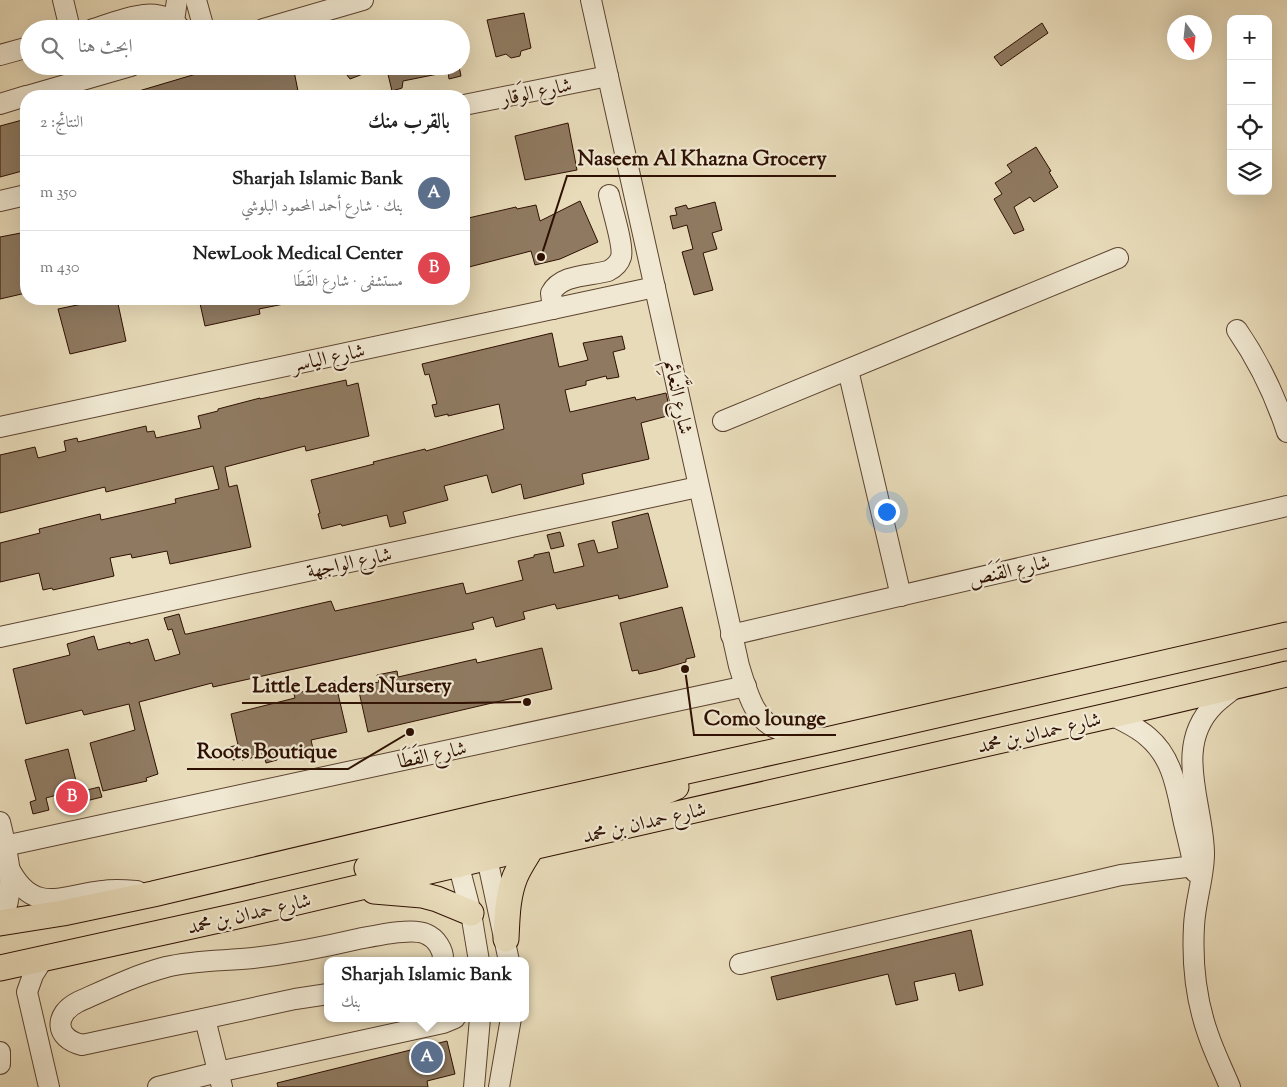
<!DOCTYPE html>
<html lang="ar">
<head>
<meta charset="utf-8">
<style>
  body { margin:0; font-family:"Sorts Mill Goudy",Amiri,serif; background:#f2f2f2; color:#222; direction:rtl }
  .controls { position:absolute; right:15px; top:15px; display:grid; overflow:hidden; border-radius:10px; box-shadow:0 5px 20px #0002 }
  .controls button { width:45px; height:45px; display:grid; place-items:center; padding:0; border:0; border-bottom:1px solid #e0e0e0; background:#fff; color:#222; font:25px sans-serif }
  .compass { position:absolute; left:1167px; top:15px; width:45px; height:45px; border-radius:50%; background:#fff; box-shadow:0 5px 20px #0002; rotate:165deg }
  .you { position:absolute; left:886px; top:511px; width:18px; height:18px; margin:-12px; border:4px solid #fff; border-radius:50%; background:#1a73e8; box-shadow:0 0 0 8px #1a73e833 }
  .badge { display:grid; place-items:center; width:32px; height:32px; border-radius:50%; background:#7c3aed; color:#fff; font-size:16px; font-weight:700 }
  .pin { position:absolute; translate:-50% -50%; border:2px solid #fff; box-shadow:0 1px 5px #0006 }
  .popup { position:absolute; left:324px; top:957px; width:205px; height:65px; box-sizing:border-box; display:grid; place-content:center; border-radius:10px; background:#fff; filter:drop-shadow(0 1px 4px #0005); font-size:16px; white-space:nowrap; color:#767676 }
  .popup b { font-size:19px; color:#222 }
  .popup::after { content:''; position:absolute; left:50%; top:100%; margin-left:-10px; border:10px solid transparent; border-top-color:#fff }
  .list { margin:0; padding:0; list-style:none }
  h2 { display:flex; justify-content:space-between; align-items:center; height:65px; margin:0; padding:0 20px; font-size:21px }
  h2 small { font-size:16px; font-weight:400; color:#767676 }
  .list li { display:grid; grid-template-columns:32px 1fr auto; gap:15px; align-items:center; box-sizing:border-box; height:75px; padding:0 20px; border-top:1px solid #e0e0e0 }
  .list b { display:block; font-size:19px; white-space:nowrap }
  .list p { margin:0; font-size:16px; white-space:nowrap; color:#767676 }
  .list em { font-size:16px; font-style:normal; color:#767676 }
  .icon { flex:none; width:28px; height:28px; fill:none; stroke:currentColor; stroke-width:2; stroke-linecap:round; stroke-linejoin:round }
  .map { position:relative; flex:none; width:1287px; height:1087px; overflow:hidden; direction:ltr }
  .search { position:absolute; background:#fff; box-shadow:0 5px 20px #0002; left:20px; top:20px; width:450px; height:55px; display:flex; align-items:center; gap:12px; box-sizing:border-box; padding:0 18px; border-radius:28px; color:#767676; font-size:19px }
  .panel { position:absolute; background:#fff; box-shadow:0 5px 20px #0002; left:20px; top:90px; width:450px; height:215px; border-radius:20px; direction:rtl }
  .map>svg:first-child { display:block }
  .building { fill:#8f7a61; stroke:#2e1002 }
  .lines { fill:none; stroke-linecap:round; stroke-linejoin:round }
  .minor-casing { stroke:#5c4330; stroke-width:22 }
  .major-casing { stroke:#2e1002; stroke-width:27 }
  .minor { stroke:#f0e8d2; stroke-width:20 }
  .major { stroke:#e8dbb9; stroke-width:25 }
  .labels { text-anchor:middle; stroke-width:4.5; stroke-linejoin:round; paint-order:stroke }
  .street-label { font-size:20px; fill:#2e1002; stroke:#f0e8d2 }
  .leader { fill:none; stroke:#2e1002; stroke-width:2 }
  .callout-dot { fill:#2e1002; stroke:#f0e8d2; stroke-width:2 }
  .callout-label { font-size:21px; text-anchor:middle; font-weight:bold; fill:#2e1002; stroke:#f0e8d2; stroke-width:4.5; stroke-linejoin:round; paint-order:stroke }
</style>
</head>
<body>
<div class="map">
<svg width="1287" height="1087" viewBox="0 0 1287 1087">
  <rect width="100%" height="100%" fill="#e8dbb9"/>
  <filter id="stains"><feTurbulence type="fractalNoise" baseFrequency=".004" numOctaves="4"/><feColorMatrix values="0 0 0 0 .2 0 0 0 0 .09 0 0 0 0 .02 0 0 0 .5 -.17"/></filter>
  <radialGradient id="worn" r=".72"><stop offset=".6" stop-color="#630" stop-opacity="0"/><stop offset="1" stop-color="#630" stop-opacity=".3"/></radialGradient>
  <g class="building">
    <path d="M524 13 531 48 521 51 520 56 511 58 506 54 496 57 487 20Z"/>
    <path d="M1042 23 1048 33 1001 66 994 57Z"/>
    <path d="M244 66H293L299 96H132V93L213 69 214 74Z"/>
    <path d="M340 66H381V67L350 79Z"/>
    <path d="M386 66H459L461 76 449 79 448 72 403 81 402 88 392 91Z"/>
    <path d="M26 119V170L0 177V126Z"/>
    <path d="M568 123 577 170 525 180 515 136Z"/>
    <path d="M1036 147 1051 171 1049 172 1058 187 1034 202 1030 197 1014 207 1024 230 1014 234 994 199 1002 194 995 183 1012 172 1007 165Z"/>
    <path d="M580 201 598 242 560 259 535 265 531 251 469 267 464 245V219L516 207 517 209 536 205 540 221Z"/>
    <path d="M715 202 722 230 712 233 717 249 703 253 713 290 694 295 682 252 693 249 687 225 673 229 670 216 677 215 675 208 686 205 688 209Z"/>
    <path d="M26 232V293L0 299V237Z"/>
    <path d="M106 299H117L126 341 70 354 58 309Z"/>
    <path d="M199 299H283L284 304 259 309 260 314 205 326Z"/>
    <path d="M552 333 559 367 588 360 583 343 622 336 625 349 613 352 619 377 607 379 606 376 586 381V385L565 390 570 412 635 397 636 400 666 393 671 415 641 423 649 459 582 474 584 484 524 499 521 484 492 493 487 475 444 486 448 500 403 512 406 523 390 527 387 515 342 526 341 524 322 529 318 514 320 513 311 480 374 464 373 462 425 449 426 451 504 429 499 404 448 416V414L435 417 432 405 437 404 429 374 425 375 422 364Z"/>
    <path d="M346 380 347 386 358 383 369 436 306 451 305 446 225 467 229 487 237 485 251 547 170 564 167 551 132 558 131 554 110 558 114 576 53 590 52 588 43 590 39 573 0 582V543L40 533 39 529 100 514 101 520 176 503 175 499 219 489 213 466 106 492 105 487 0 513V455L35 447 38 458 66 451 64 441 77 438 78 442 146 426 147 432 154 431 156 438 201 428 198 416 218 411V409L260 398V399Z"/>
    <path d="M648 513 668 587 619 599 618 595 557 609 555 604 523 612 525 619 496 627 493 617 472 623 474 629 213 687 212 683 139 702 158 774 146 778 147 781 103 791 90 743 135 730 129 704 84 715 82 710 26 724 13 669 70 655 67 644 94 636 98 650 130 642V644L148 639 155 661 180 654 172 629 168 630 164 618 179 614 185 634H187L331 601 335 611 463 583 466 594 523 580 518 561 534 557V555L549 552 554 573 584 566 578 544 594 540 598 553 618 548 612 522Z"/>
    <path d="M560 532 564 546 551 549 547 535Z"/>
    <path d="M682 607 695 657 686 659V662L657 670 639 674 638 670 632 671 620 623Z"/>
    <path d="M542 648 552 689 368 732 358 687 379 682 377 675 397 671 398 677 476 659 477 663Z"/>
    <path d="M335 681 347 732 311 740 314 753 300 756 297 747 275 752 277 760 266 763 264 755 242 760V758L233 760 230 747 238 745 231 714 295 698 294 694 321 687 320 685Z"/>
    <path d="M68 749 78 789 46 798 49 810 33 814 30 802 36 800 25 760Z"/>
    <path d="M99 787 102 797 82 802 79 792Z"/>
    <path d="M971 930 983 985 959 991 955 973 914 982 918 1000 896 1005 888 974 777 1000 771 977Z"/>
    <path d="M447 1041 455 1074 427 1081 428 1087H278L277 1083Z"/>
  </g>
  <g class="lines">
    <defs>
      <g id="minor">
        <path d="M63 0 70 29"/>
        <path d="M196 0 204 29"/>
        <path d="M591 0 739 666C747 690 753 721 780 730 793 735 809 736 823 738"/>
        <path d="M174 21 177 0"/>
        <path d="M93 29C121 21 158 1 181 29"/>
        <path d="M263 29 363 0"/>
        <path d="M0 55 29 47"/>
        <path d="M27 96 131 66"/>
        <path d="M0 104 26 96"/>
        <path d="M464 105 608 76"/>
        <path d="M0 201 26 195"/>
        <path d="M553 309 551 293C561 274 590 276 608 271 614 268 619 264 621 257 624 246 612 209 609 195"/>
        <path d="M1237 330C1259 362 1275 395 1287 432"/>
        <path d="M848 370 901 596"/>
        <path d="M723 421 1118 258"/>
        <path d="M0 427 655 287"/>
        <path d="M731 635 1287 506"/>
        <path d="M0 637 698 487"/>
        <path d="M1112 715C1124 722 1137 727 1148 737 1174 759 1177 792 1184 823 1188 839 1192 856 1195 872"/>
        <path d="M0 822C8 856 18 890 0 922"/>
        <path d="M484 844 509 961"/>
        <path d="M0 847 746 686"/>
        <path d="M455 851 471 913 479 961"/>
        <path d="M9 868C33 915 61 896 102 891 114 889 125 890 137 891"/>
        <path d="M43 959 33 975 27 992 49 1087"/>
        <path d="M740 964 1121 875 1194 866"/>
        <path d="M328 994 295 999 82 1045C54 1038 54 1014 78 1002 107 989 136 975 166 967 195 960 225 961 253 958 288 954 324 947 358 939 374 936 412 927 426 934 436 938 444 950 443 961"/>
        <path d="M205 1019 222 1087"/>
        <path d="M0 1052V1064"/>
        <path d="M158 1087 218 1072 443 1023 455 1018"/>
        <path d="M474 1087 480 1018"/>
        <path d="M499 1087 511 1018"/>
        <path d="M1230 1087C1223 1070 1214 1052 1208 1034 1196 1000 1192 962 1194 926 1195 902 1204 877 1204 854 1204 805 1172 747 1214 705 1221 698 1230 692 1237 686"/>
      </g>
      <g id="major">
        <path d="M458 865C459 853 464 847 474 841L639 800 657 795 676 787"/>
        <path d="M367 868 454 847 461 842 471 832"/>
        <path d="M374 891 422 895 437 899 471 913"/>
        <path d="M0 923 63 913 153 894 493 814 831 739 1287 635"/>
        <path d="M506 939C507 919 507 897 515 877 519 867 526 857 532 847"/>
        <path d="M0 968 246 914 532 847 1112 715 1287 674"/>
      </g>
    </defs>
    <use href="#minor" class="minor-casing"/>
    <use href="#major" class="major-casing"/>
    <use href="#minor" class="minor"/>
    <use href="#major" class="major"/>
  </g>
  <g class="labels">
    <g class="street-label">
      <text transform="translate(536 91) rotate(-12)" y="7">شارع الوَقار</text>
      <text transform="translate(328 357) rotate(-12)" y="7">شارع الياسر</text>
      <text transform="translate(679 397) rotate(78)" y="7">شارع النَّعَائِم</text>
      <text transform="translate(349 562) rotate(-12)" y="7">شارع الواجهة</text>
      <text transform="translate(1009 570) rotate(-13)" y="7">شارع القَنَص</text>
      <text transform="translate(1039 732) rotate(-13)" y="7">شارع حمدان بن محمد</text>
      <text transform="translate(432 754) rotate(-12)" y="7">شارع القَطَا</text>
      <text transform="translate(644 822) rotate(-13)" y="7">شارع حمدان بن محمد</text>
      <text transform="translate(249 913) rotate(-13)" y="7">شارع حمدان بن محمد</text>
    </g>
  </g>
  <path class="leader" d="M541 257L567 176H836M527 702L462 703H242M685 669L694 735H836M410 732L348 769H187"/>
  <g class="callout-dot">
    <circle cx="541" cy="257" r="5"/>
    <circle cx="527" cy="702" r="5"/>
    <circle cx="685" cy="669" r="5"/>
    <circle cx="410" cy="732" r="5"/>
  </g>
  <g class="callout-label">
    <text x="702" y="165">Naseem Al Khazna Grocery</text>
    <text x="352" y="692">Little Leaders Nursery</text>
    <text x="765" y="725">Como lounge</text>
    <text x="267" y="758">Roots Boutique</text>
  </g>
  <rect width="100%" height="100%" filter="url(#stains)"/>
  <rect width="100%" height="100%" fill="url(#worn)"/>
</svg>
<div class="controls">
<button>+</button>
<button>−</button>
<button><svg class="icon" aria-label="locate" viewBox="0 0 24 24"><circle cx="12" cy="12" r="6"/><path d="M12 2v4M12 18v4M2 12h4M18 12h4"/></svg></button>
<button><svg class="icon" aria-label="layers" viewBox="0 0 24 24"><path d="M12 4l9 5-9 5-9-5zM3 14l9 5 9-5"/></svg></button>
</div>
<svg class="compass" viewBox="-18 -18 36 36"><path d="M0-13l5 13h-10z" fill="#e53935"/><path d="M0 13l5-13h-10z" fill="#767676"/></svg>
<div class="you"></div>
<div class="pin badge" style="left:427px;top:1057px;background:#5c6f8a">A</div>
<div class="popup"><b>Sharjah Islamic Bank</b>بنك</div>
<div class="pin badge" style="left:72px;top:797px;background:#e0444e">B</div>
<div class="search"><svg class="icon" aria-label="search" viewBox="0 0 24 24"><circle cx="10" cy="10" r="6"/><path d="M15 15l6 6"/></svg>ابحث هنا</div>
<section class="panel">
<h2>بالقرب منك<small>النتائج: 2</small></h2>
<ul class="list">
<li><span class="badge" style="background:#5c6f8a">A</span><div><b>Sharjah Islamic Bank</b><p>بنك · شارع أحمد المحمود البلوشي</p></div><em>350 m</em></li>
<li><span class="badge" style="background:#e0444e">B</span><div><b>NewLook Medical Center</b><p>مستشفى · شارع القَطَا</p></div><em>430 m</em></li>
</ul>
</section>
</div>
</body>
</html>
